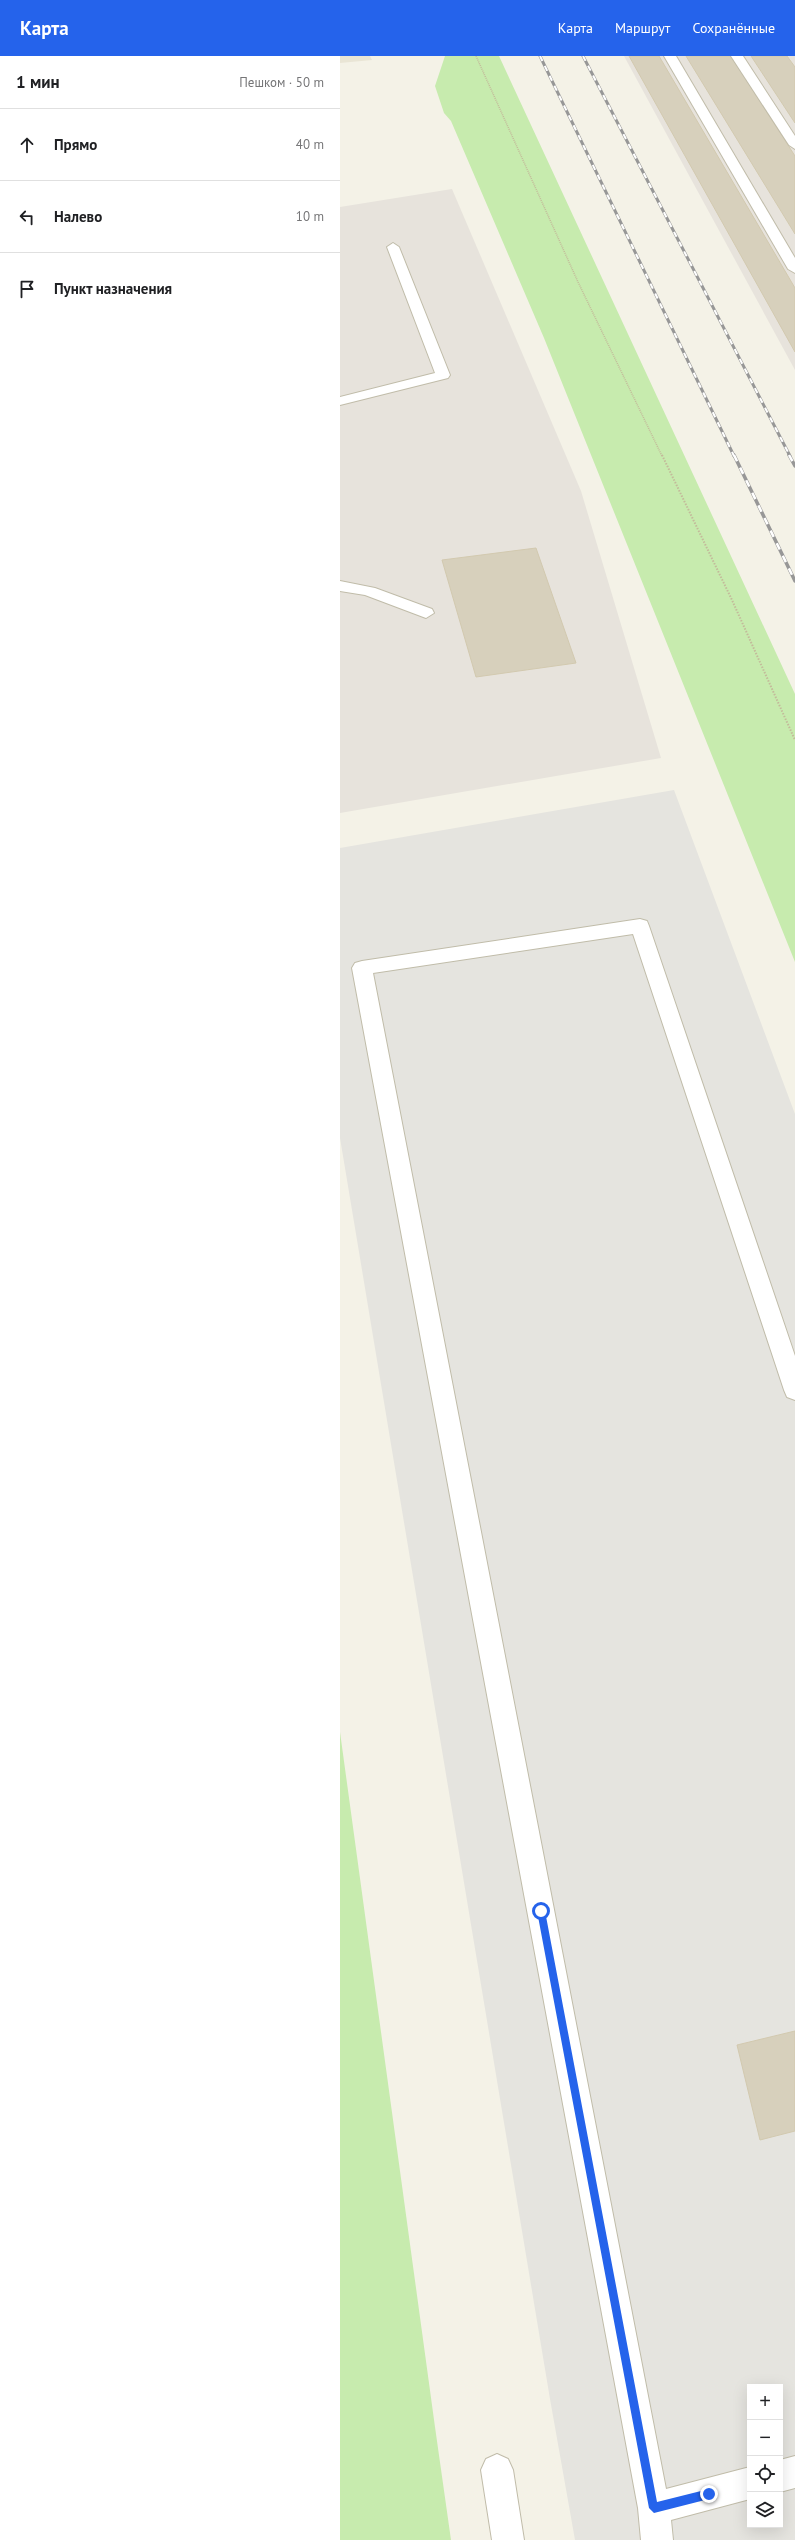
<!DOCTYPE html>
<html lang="ru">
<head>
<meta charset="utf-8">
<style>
  body { margin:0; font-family:"PT Sans",sans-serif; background:#f6f6f6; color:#202124 }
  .controls { position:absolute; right:12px; bottom:12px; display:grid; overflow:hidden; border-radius:0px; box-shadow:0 4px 16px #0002 }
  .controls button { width:36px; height:36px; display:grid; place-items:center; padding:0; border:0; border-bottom:1px solid #e0e0e0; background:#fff; color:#202124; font:20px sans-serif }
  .stop { position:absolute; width:12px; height:12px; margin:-9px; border:3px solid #2563eb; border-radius:50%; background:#fff }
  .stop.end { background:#2563eb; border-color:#fff; box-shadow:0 1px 4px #0008 }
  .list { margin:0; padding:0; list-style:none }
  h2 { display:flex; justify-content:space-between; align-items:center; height:52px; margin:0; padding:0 16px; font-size:17px }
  h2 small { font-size:13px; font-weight:400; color:#757577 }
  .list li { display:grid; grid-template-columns:26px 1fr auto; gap:12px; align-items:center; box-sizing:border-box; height:72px; padding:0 16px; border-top:1px solid #e0e0e0 }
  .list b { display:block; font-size:15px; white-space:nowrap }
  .list em { font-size:13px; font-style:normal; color:#757577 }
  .icon { flex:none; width:22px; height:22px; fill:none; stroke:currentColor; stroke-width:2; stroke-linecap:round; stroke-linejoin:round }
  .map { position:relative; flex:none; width:455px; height:2484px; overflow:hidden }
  header { display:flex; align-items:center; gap:24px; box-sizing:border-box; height:56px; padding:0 20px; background:#2563eb; color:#fff }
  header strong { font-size:19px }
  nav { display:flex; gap:22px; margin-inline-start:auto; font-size:14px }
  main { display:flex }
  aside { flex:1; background:#fff }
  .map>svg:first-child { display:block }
  .residential { fill:#e9e5d5 }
  .industrial { fill:#e7e3dc }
  .green { fill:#c7ebae }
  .parking { fill:#e5e4df; fill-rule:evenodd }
  .building { fill:#d7d0bc; stroke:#d2c9af }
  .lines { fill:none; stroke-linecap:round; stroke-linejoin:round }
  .service-casing { stroke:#c0bca9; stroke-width:2 }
  .path-far1 { stroke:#c3ba9a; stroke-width:1.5; stroke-dasharray:1 1; stroke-linecap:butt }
  .path { stroke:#c3ba9a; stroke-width:2; stroke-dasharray:1.5 1.5; stroke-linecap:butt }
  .service { fill:#fff; fill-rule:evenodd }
  .rail-far1-casing { stroke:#979797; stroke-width:3 }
  .rail-casing { stroke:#979797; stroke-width:3.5 }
  .rail-far1 { stroke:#fff; stroke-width:2; stroke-dasharray:5.5; stroke-linecap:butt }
  .rail { stroke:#fff; stroke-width:2.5; stroke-dasharray:7; stroke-linecap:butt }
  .route { fill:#2563eb }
</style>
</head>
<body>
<header>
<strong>Карта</strong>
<nav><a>Карта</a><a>Маршрут</a><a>Сохранённые</a></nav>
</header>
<main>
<aside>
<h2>1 мин<small>Пешком · 50 m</small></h2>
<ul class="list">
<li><svg class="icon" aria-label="ahead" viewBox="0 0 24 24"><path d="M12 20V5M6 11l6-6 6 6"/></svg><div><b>Прямо</b></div><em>40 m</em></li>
<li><svg class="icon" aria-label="left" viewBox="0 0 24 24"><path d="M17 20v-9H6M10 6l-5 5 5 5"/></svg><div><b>Налево</b></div><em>10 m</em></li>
<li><svg class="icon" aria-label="arrive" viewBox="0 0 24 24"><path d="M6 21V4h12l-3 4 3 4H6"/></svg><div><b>Пункт назначения</b></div></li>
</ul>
</aside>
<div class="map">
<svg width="455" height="2484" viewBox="0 0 455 2484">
  <rect width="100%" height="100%" fill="#f4f2e7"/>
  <path class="residential" d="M0 0H30L32 4 0 7Z"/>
  <g class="industrial">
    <path d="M284 0H455V314Z"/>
    <path d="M112 133 241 435 321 702 0 757V151Z"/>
  </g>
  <g class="green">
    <path d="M105 0H159L455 638V906L204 282 111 65 104 57 95 30Z"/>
    <path d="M0 1676 95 2371 111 2484H0Z"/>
  </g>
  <path class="parking" d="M334 734 455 1058V2484H235L210 2343 0 1082V792ZM410 2331H440V2469H410Z"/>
  <g class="building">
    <path d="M289 0H319L455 232V296Z"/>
    <path d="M346 0H391L455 100V178Z"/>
    <path d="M411 0H447L455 11V67Z"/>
    <path d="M196 492 236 607 136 621 102 504Z"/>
    <path d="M455 1975V2075L420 2084 397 1989Z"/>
  </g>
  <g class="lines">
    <defs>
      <g id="service">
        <path d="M324 0H336L455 202V217L448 213Z"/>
        <path d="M391 0H403L455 80V93L449 89Z"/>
        <path d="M53 187 59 191 110 319 108 322 0 349V341L95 317 47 191Z"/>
        <path d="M0 525 35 532 92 553 94 557 86 562 25 539 0 535Z"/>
        <path d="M300 863 307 865 309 870 455 1300V1344L447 1341 444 1334 293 878 33 917 326 2433 410 2411V2443L331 2464 333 2484H301L298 2452 12 912 15 907 22 905Z"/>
        <path d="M157 2398 168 2403 173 2414 184 2484H152L141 2414 146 2403Z"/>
        <path d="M455 2400V2432L440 2436V2404Z"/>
      </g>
    </defs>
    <use href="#service" class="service-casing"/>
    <path class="path-far1" d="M136 0 238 226 322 400"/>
    <path class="path" d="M322 399 392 544 455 684"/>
    <use href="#service" class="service"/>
    <defs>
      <g id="rail-far1">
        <path d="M200 0 394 400"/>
        <path d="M243 0 450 400"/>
      </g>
      <g id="rail">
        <path d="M394 399 455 525"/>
        <path d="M449 399 455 410"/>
      </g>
    </defs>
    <use href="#rail-far1" class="rail-far1-casing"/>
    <use href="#rail" class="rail-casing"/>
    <use href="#rail-far1" class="rail-far1"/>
    <use href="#rail" class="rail"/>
  </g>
  <path class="route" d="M201 1851 205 1855 317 2446 369 2433 373 2438 369 2443 314 2457 309 2452 197 1855Z"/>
</svg>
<div class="controls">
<button>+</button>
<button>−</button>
<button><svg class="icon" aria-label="locate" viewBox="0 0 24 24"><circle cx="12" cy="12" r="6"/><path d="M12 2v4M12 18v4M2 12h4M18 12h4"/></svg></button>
<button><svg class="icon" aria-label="layers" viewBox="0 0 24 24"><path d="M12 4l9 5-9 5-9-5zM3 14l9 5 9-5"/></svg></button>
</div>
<div class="stop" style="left:201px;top:1855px"></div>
<div class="stop end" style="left:369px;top:2438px"></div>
</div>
</main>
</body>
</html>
